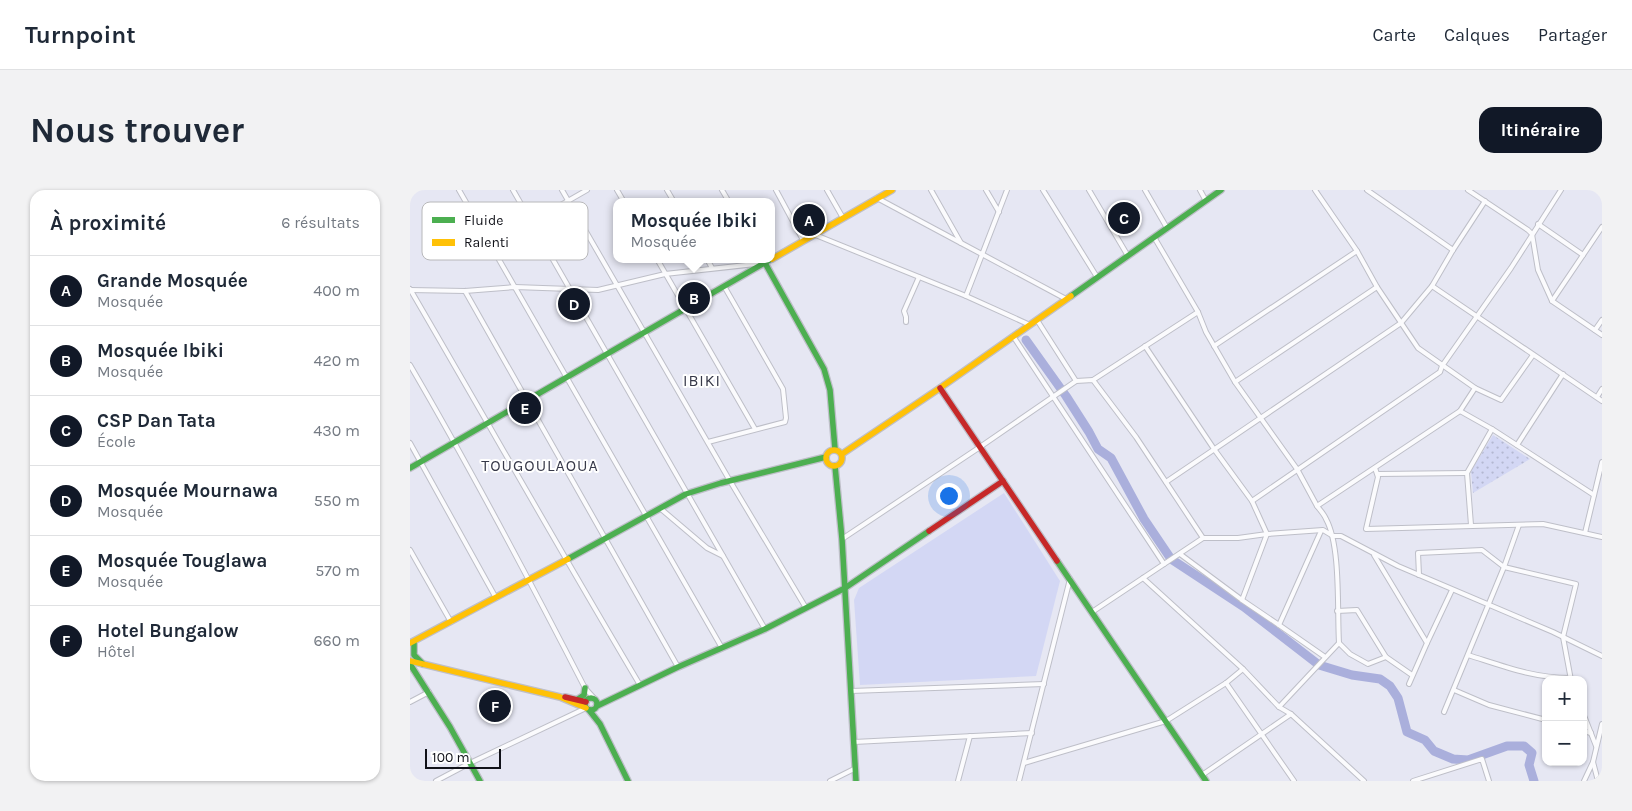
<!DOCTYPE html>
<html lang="fr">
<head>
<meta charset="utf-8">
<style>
  body { margin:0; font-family:Karla,sans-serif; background:#f2f2f3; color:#1f2937 }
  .controls { position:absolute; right:15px; bottom:15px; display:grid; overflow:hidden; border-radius:10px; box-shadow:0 1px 4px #0004 }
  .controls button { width:45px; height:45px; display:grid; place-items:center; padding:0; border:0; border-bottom:1px solid #e0e1e3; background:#fff; color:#1f2937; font:25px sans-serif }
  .scale { position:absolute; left:15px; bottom:12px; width:76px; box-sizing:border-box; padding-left:5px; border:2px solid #111219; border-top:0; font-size:14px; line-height:18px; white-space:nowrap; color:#111219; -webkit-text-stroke:4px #fff; paint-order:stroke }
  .you { position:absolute; left:538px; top:305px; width:18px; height:18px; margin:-12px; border:4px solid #fff; border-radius:50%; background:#1a73e8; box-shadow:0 0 0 8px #1a73e833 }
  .badge { display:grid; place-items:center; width:32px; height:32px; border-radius:50%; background:#111827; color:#fff; font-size:16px; font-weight:700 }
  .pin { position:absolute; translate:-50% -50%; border:2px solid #fff; box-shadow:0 1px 5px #0006 }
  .popup { position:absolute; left:203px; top:8px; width:162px; height:65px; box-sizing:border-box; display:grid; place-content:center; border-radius:10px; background:#fff; filter:drop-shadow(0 1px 4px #0005); font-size:16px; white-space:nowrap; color:#747a83 }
  .popup b { font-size:19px; color:#1f2937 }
  .popup::after { content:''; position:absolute; left:50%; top:100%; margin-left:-10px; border:10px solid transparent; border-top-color:#fff }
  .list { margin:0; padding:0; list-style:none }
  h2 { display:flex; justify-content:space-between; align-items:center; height:65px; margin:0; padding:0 20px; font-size:21px }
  h2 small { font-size:16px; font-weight:400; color:#747a83 }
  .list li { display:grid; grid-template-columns:32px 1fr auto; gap:15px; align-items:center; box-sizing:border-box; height:70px; padding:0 20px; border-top:1px solid #e0e1e3 }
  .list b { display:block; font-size:19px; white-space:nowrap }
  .list p { margin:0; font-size:16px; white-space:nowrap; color:#747a83 }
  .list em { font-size:16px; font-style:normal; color:#747a83 }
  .map { position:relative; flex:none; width:1192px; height:591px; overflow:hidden; border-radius:15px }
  header { display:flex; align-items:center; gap:30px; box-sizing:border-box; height:70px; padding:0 25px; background:#fff; border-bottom:1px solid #e0e1e3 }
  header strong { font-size:24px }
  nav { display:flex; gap:28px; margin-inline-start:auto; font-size:18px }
  .intro { display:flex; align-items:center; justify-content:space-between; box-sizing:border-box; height:120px; padding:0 30px }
  h1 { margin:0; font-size:35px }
  .button { padding:12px 22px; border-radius:15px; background:#111827; color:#fff; font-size:18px; font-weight:700 }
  main { display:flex; gap:30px; padding:0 30px }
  aside { flex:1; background:#fff; border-radius:15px; box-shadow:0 1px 4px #0004 }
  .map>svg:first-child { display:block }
  .park { fill:url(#park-dots) }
  .pitch { fill:#d3d7f4 }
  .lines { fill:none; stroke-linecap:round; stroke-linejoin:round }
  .river { stroke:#aaafdc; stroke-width:9 }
  .street-casing { stroke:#bebfc8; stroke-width:6 }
  .fast-casing { stroke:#bebfc8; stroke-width:8 }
  .slow-casing { stroke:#bebfc8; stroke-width:8 }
  .jam-casing { stroke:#bebfc8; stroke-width:8 }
  .street { stroke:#fbfbfd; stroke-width:4 }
  .fast { stroke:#4caf50; stroke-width:5.5 }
  .slow { stroke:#ffc107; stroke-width:5.5 }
  .jam { stroke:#c62828; stroke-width:5.5 }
  .labels { text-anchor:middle; stroke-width:4; stroke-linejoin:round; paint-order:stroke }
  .neighbourhood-label { font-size:16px; letter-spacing:1px; fill:#373949; stroke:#fff }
  .key { fill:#fff; stroke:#b8b8ba; stroke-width:1 }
  .key-label { font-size:14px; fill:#111219 }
</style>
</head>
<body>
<header>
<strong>Turnpoint</strong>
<nav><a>Carte</a><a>Calques</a><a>Partager</a></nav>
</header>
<div class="intro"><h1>Nous trouver</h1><a class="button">Itinéraire</a></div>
<main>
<aside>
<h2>À proximité<small>6 résultats</small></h2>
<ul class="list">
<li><span class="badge">A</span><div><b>Grande Mosquée</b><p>Mosquée</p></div><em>400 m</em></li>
<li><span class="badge">B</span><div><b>Mosquée Ibiki</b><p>Mosquée</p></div><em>420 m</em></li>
<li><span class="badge">C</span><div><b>CSP Dan Tata</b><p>École</p></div><em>430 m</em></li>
<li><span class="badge">D</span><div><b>Mosquée Mournawa</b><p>Mosquée</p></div><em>550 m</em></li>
<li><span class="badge">E</span><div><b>Mosquée Touglawa</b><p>Mosquée</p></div><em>570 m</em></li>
<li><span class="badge">F</span><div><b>Hotel Bungalow</b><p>Hôtel</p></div><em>660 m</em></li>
</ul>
</aside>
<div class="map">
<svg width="1192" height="591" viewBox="0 0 1192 591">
  <defs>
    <pattern id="park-dots" width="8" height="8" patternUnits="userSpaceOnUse" patternTransform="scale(1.25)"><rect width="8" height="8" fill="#d3d7f4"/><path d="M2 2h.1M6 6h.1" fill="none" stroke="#b4b8d1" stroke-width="1.8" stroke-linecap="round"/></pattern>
  </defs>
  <rect width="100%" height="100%" fill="#e6e7f3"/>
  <path class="park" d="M1083 245 1120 269 1063 303 1061 281Z"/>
  <path class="pitch" d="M594 303 650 391 626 486 450 495 444 410 449 398Z"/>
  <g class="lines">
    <path class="river" d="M616 150 656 206 679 242 688 259 701 268 734 329 761 369 834 417 909 475 942 485 970 489 980 496 988 508 997 542 1015 550 1024 561 1043 569 1058 570 1097 556H1114L1122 563 1119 575 1124 591"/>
    <defs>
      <g id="street">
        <path d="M49 0 312 458"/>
        <path d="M103 0 355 439"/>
        <path d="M152 0 320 291 396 418"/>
        <path d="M207 0 214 12"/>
        <path d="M257 0 264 12"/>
        <path d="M312 0 319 12"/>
        <path d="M366 0 393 50"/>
        <path d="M417 0 433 28"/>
        <path d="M521 0 551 53 656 109"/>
        <path d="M576 0 589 22"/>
        <path d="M633 0 687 87"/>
        <path d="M679 0 718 66"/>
        <path d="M735 0 757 38"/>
        <path d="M790 0 796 11"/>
        <path d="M957 0 1043 60"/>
        <path d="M1058 0 1118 40 1122 44 1128 80 1142 111 1192 145"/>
        <path d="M467 8 551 53"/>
        <path d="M1128 34 1173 65"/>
        <path d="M403 44 556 106 620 135"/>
        <path d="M744 47 788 122 796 142 825 192 887 279 907 316"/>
        <path d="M81 55 177 0"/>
        <path d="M247 69 345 239"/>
        <path d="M297 69 302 78"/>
        <path d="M1022 96 1192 211"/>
        <path d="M0 99C77 231 152 364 230 495"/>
        <path d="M0 100 55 101 105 97 188 100 255 84 355 73 353 69"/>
        <path d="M55 101 268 477"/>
        <path d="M556 106 597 0"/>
        <path d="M1142 111 1192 37"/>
        <path d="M627 130 666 191"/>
        <path d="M496 132V127L494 121 509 87"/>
        <path d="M1185 140 1192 130"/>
        <path d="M603 146 754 374"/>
        <path d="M735 156 804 259 842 311 857 344 832 410"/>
        <path d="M804 156 947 61"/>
        <path d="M0 175C62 281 119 389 175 498L184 508"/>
        <path d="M683 190 788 122"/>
        <path d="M825 192 967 97"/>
        <path d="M1065 198 1091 210 1123 165"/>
        <path d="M1187 207 1192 199"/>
        <path d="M1050 221 1082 239 1184 305"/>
        <path d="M298 252 375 232 376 228 373 199 314 96"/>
        <path d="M0 253 86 408"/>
        <path d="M1107 255 1153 184"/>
        <path d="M965 278 968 287 956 339 1133 334 1192 347"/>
        <path d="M968 284 1057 283"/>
        <path d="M756 292 991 133 1022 96 1043 60 1075 11"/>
        <path d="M842 311 1030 182 1032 176 1101 78 1151 0"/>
        <path d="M251 319 297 358 313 366"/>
        <path d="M1061 335 1057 283 1082 239"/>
        <path d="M911 341 869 435 915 467"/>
        <path d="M1175 343 1192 272"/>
        <path d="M432 349 570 257 666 191 683 190 726 247 793 348H828L857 344 913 340 923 346H931L988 376 1143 442 1192 466"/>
        <path d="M0 360 41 432"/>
        <path d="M770 364 832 410 869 435"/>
        <path d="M964 365 1017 453 999 494"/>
        <path d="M1009 385 1008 363 1072 360 1094 377 1166 394 1153 447 1161 490"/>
        <path d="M733 388 833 479 869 517 881 524 954 591"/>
        <path d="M927 421 947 420 976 467 1002 485"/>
        <path d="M682 422 793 348"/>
        <path d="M929 453 940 464 958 474 976 467"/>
        <path d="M1017 453 1042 400"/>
        <path d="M1058 465C1093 476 1123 488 1160 488"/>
        <path d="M816 493 884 591"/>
        <path d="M1044 500 1079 515 1136 530"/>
        <path d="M441 501 634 494"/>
        <path d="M0 512 19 502"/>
        <path d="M869 517 929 453C927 420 931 356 916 329 914 324 910 320 907 316L1050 221 1065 198 1008 158 967 97 947 61 905 0"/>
        <path d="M1034 522 1094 377 1109 335"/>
        <path d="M1173 523 1186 556"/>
        <path d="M1173 541 1181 543"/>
        <path d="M444 552 622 543"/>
        <path d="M614 573 756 531 816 493 833 479"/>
        <path d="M792 585 881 524"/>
        <path d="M26 591 60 573 176 518"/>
        <path d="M420 591 446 578"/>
        <path d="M548 591 560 546"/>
        <path d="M609 591 660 389"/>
        <path d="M1003 591 1072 569 1079 591"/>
        <path d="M1174 591 1183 572"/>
        <path d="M1188 591 1183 572 1192 534"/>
      </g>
      <g id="fast">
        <path d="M355 73 414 179 420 200 425 259"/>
        <path d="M661 106 811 0"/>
        <path d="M425 276 432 349 446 591"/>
        <path d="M0 278 361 69"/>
        <path d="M158 369 276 304 311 293 416 267"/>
        <path d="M647 371 796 591"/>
        <path d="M4 453V465L13 474"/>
        <path d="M0 474 40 537 70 591"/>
        <circle cx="181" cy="514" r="6"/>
        <path d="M168 509 174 505 175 498"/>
        <path d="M187 516 268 477 355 439 435 398 519 341"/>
        <path d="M179 520 190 534 218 591"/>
      </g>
      <g id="slow">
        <path d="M362 69 482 0"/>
        <circle cx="424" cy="268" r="8"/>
        <path d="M432 264 530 198 661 106"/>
        <path d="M0 453 158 369"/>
        <path d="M0 471 150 507 176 518"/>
      </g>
      <g id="jam">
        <path d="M530 198 647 371"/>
        <path d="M519 341 593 291"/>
        <path d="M155 507 176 512"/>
      </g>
    </defs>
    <use href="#street" class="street-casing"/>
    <use href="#fast" class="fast-casing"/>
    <use href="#slow" class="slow-casing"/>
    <use href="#jam" class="jam-casing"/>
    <use href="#street" class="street"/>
    <use href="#fast" class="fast"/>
    <use href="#slow" class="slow"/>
    <use href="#jam" class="jam"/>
  </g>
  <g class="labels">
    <g class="neighbourhood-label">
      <text x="292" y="196">IBIKI</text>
      <text x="130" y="281">TOUGOULAOUA</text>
    </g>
  </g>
  <rect x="12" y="12" width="166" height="58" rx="8" class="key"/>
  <rect x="22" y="27" width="23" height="6" fill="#4caf50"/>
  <rect x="22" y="49" width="23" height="7" fill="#ffc107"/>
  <g class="key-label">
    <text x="54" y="35">Fluide</text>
    <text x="54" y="57">Ralenti</text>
  </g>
</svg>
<div class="controls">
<button>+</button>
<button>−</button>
</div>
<div class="scale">100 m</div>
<div class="you"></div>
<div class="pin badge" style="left:399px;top:30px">A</div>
<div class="pin badge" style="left:284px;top:108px">B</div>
<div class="popup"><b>Mosquée Ibiki</b>Mosquée</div>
<div class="pin badge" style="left:714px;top:28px">C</div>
<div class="pin badge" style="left:164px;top:114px">D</div>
<div class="pin badge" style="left:115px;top:218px">E</div>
<div class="pin badge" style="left:85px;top:516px">F</div>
</div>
</main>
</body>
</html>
